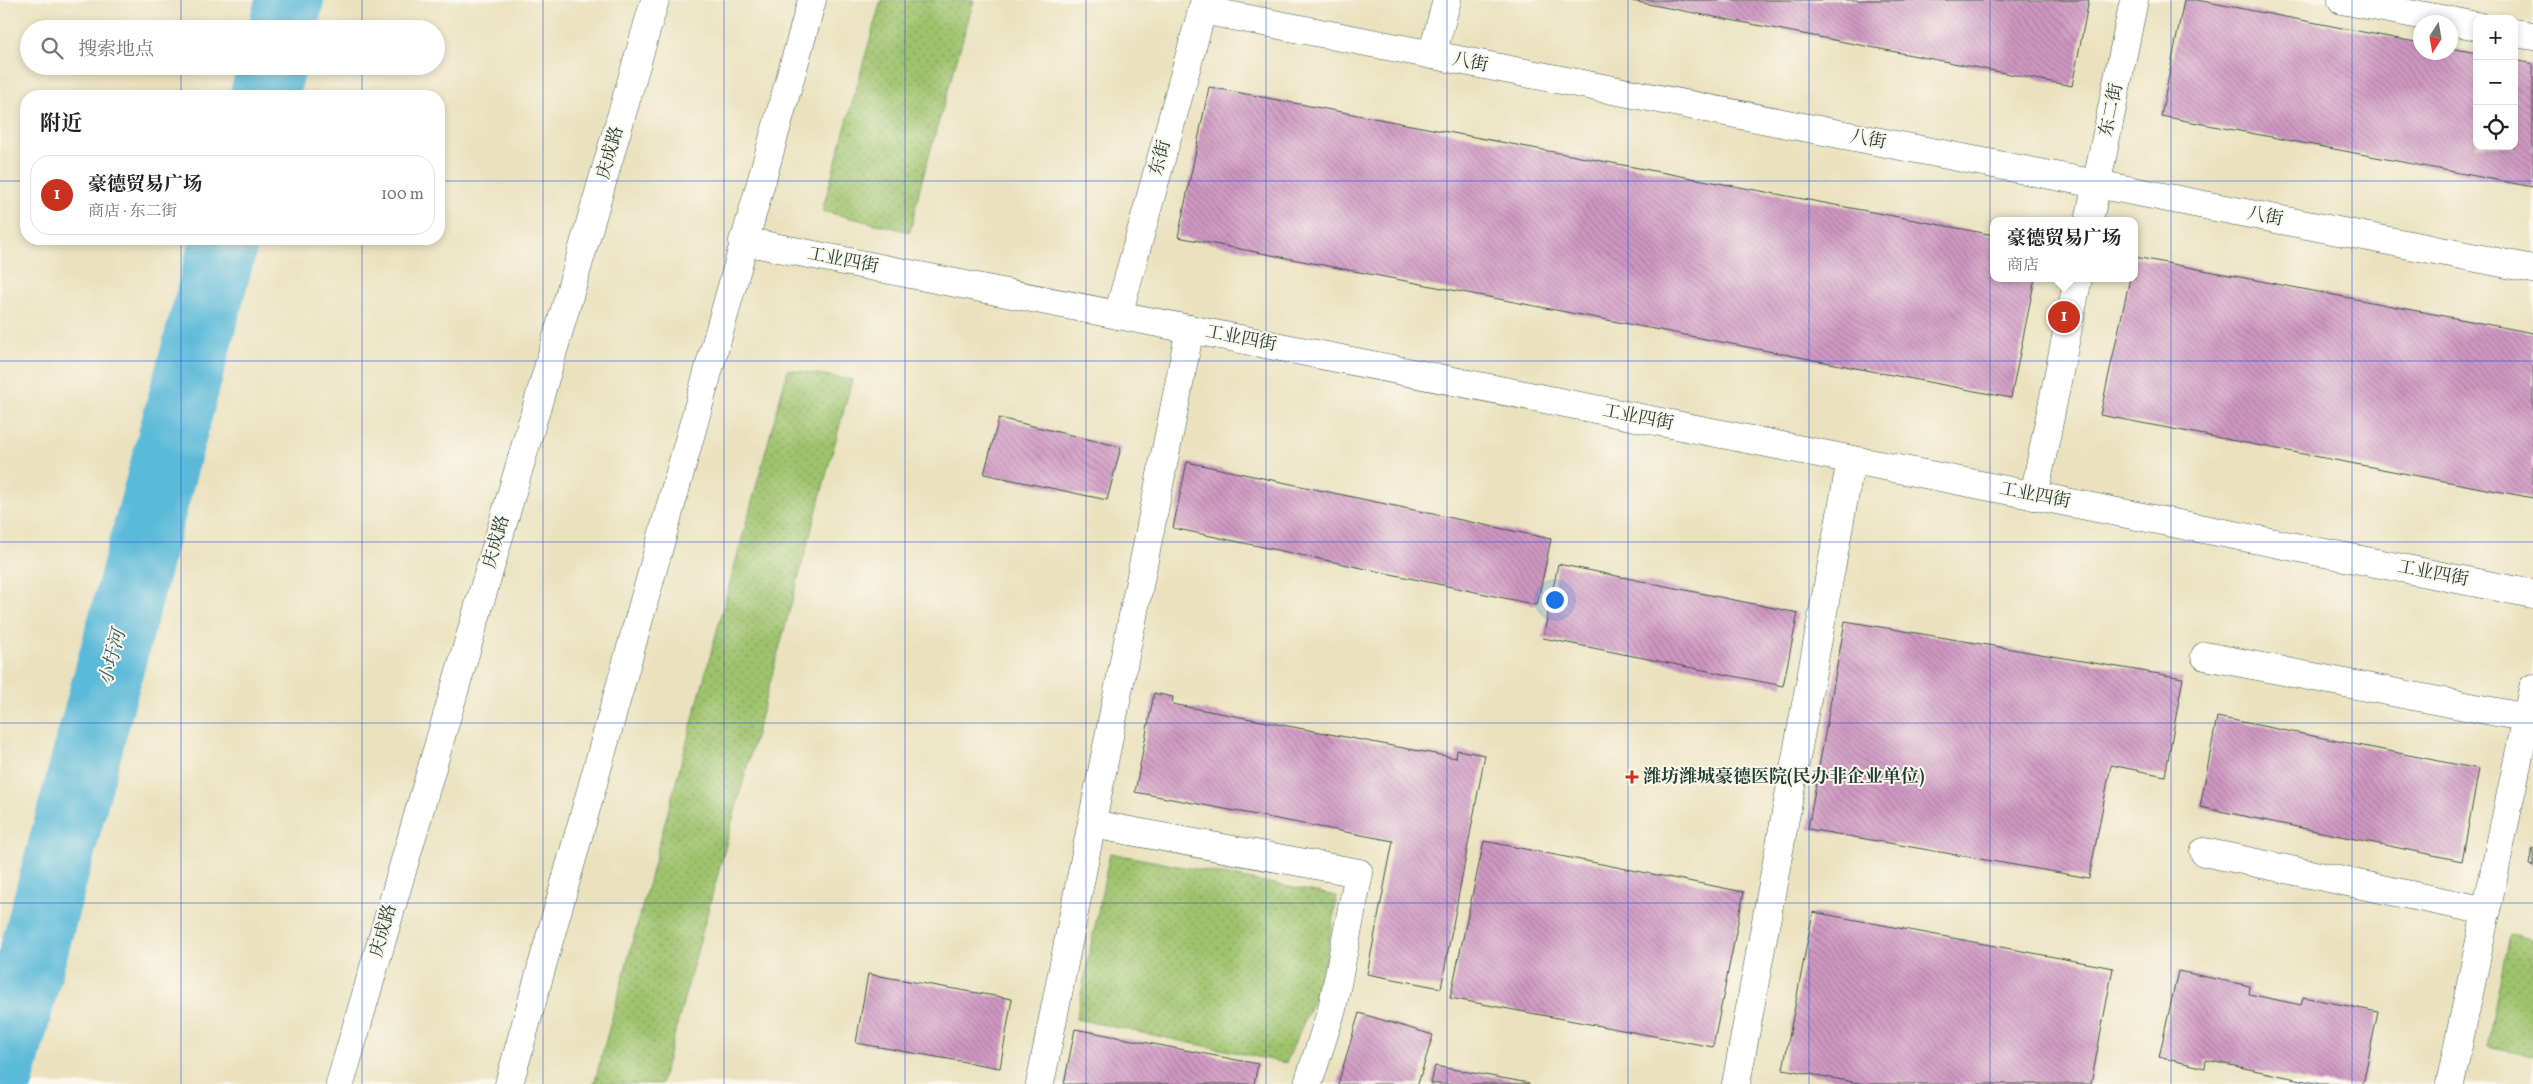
<!DOCTYPE html>
<html lang="zh">
<meta charset="utf-8">
<style>
body{margin:0;font-family:Vollkorn,"Noto Serif SC",serif;background:#f6f6f6;color:#222}
.controls{position:absolute;right:15px;top:15px;display:grid;overflow:hidden;border-radius:10px;box-shadow:0 2px 8px #0003}
.controls button{width:45px;height:45px;display:grid;place-items:center;padding:0;border:0;border-bottom:1px solid #e0e0e0;background:#fff;color:#222;font:25px sans-serif}
.compass{position:absolute;left:2413px;top:15px;width:45px;height:45px;border-radius:50%;background:#fff;box-shadow:0 2px 8px #0003;rotate:191deg}
.you{position:absolute;left:1554px;top:599px;width:18px;height:18px;margin:-12px;border:4px solid #fff;border-radius:50%;background:#1a73e8;box-shadow:0 0 0 8px #1a73e833}
.badge{display:grid;place-items:center;width:32px;height:32px;border-radius:50%;background:#c8321e;color:#fff;font-size:16px;font-weight:700}
.pin{position:absolute;translate:-50% -50%;border:2px solid #fff;box-shadow:0 1px 5px #0006}
.popup{position:absolute;left:1990px;top:217px;width:148px;height:65px;box-sizing:border-box;display:grid;place-content:center;border-radius:10px;background:#fff;filter:drop-shadow(0 1px 4px #0005);font-size:16px;white-space:nowrap;color:#767676}
.popup b{font-size:19px;color:#222}
.popup::after{content:'';position:absolute;left:50%;top:100%;margin-left:-10px;border:10px solid transparent;border-top-color:#fff}
.list{margin:0;padding:0;list-style:none}
h2{display:flex;justify-content:space-between;align-items:center;height:65px;margin:0;padding:0 20px;font-size:21px}
h2 small{font-size:16px;font-weight:400;color:#767676}
.list li{display:grid;grid-template-columns:32px 1fr auto;gap:15px;align-items:center;box-sizing:border-box;height:80px;margin:0 10px 10px;padding:0 10px;border:1px solid #e0e0e0;border-radius:20px}
.list b{display:block;font-size:19px;white-space:nowrap}
.list p{margin:0;font-size:16px;white-space:nowrap;color:#767676}
.list em{font-size:16px;font-style:normal;color:#767676}
.icon{flex:none;width:28px;height:28px;fill:none;stroke:currentColor;stroke-width:2;stroke-linecap:round;stroke-linejoin:round}
.map{position:relative;flex:none;width:2533px;height:1084px;overflow:hidden}
.search{position:absolute;background:#fff;box-shadow:0 2px 8px #0003;left:20px;top:20px;width:425px;height:55px;display:flex;align-items:center;gap:12px;box-sizing:border-box;padding:0 18px;border-radius:28px;color:#767676;font-size:19px}
.panel{position:absolute;background:#fff;box-shadow:0 2px 8px #0003;left:20px;top:90px;width:425px;height:155px;border-radius:20px}
.map>svg:first-child{display:block}
.garden{fill:url(#garden-dots);stroke:#5e8050}
.lines{fill:none;stroke-linecap:round;stroke-linejoin:round}
.river{stroke:#5bbad9;stroke-width:68}
.building{fill:url(#building-back-hatch)}
.minor-casing{stroke:#3d5649;stroke-width:29}
.major-casing{stroke:#3d5649;stroke-width:29}
.minor{stroke:#fff;stroke-width:28}
.major{stroke:#fff;stroke-width:28}
.grid{fill:none;stroke:#1d4ed8;stroke-width:1;stroke-opacity:0.55}
.poi-dot{fill:#c8321e;stroke:#fbf7ec;stroke-width:2}
.labels{text-anchor:middle;dominant-baseline:central;stroke-width:4;stroke-linejoin:round;paint-order:stroke}
.street-label{font-size:18px;fill:#1f3d34;stroke:#fbf7ec}
.poi-label{font-size:18px;font-weight:bold;fill:#1f3d34;stroke:#fbf7ec;text-anchor:start}
.water-label{font-size:19px;font-style:italic;fill:#2e5c5d;stroke:#fbf7ec}
</style>
<div class="map">
<svg width="2533" height="1084" viewBox="0 0 2533 1084">
<defs>
<pattern id="garden-dots" width="8" height="8" patternUnits="userSpaceOnUse" patternTransform="scale(1.25)"><rect width="8" height="8" fill="#9ec36d"/><path d="M2 2h.1M6 6h.1" fill="none" stroke="#80a05a" stroke-width="1.8" stroke-linecap="round"/></pattern>
<pattern id="building-back-hatch" width="6" height="6" patternUnits="userSpaceOnUse" patternTransform="scale(1.25)"><rect width="6" height="6" fill="#cf97c3"/><path d="M-1 5l2 2M0 0l6 6M5-1l2 2" fill="none" stroke="#a77c9f"/></pattern>
</defs>
<rect width="100%" height="100%" fill="#fbf7ec"/>
<filter id="ink" filterUnits="userSpaceOnUse"><feTurbulence type="fractalNoise" baseFrequency=".02" numOctaves="2"/><feDisplacementMap in="SourceGraphic" scale="10" xChannelSelector="R" yChannelSelector="G"/><feConvolveMatrix kernelMatrix="1 2 1 2 8 2 1 2 1" color-interpolation-filters="sRGB"/></filter>
<filter id="wash" filterUnits="userSpaceOnUse"><feTurbulence type="fractalNoise" baseFrequency=".0096" numOctaves="4" result="noise"/><feDisplacementMap in="SourceGraphic" scale="20" xChannelSelector="R" yChannelSelector="G"/><feGaussianBlur stdDeviation="1.12" result="paint"/><feColorMatrix in="noise" values="0 0 0 0 0 0 0 0 0 0 0 0 0 0 0 0 0 1.4 0 .05"/><feComposite in="paint" operator="in"/></filter>
<g filter="url(#wash)">
<rect width="100%" height="100%" fill="#eae2bf"/>
<g class="garden">
<path d="M881,0H974L920,187L910,232L822,211Z"/>
<path d="M788,369L852,380L661,1084H594Z"/>
<path d="M1110,853L1337,896L1322,980L1286,1063L1076,1019Z"/>
<path d="M2509,934L2533,939V1056L2487,1047Z"/>
</g>
<g class="lines">
<g class="river">
<path d="M282,29L290,0"/>
<path d="M264,96L272,66"/>
<path d="M0,1077L225,239"/>
</g>
</g>
<g id="blocks">
<g class="building">
<path d="M1627,0H2089L2072,86Z"/>
<path d="M2184,0H2197L2420,43V52H2450V48L2477,53V146H2514V60L2533,64V187L2161,116Z"/>
<path d="M1209,87L1994,235V278H2035L2011,398L1178,237Z"/>
<path d="M2135,257L2533,333V498L2100,415L2130,278H2134Z"/>
<path d="M999,418L1121,447L1107,500L984,474Z"/>
<path d="M1187,462L1551,539L1537,605L1173,528Z"/>
<path d="M1558,564L1798,613L1783,686L1543,638Z"/>
<path d="M1845,621L2183,678L2165,776L2111,765L2089,878L1808,829Z"/>
<path d="M1154,693L1173,697L1172,704L1456,758L1457,750L1485,755L1441,988L1367,974L1393,841L1135,792Z"/>
<path d="M2217,717L2479,769L2462,861L2200,807Z"/>
<path d="M1484,841L1744,892L1713,1047L1450,998Z"/>
<path d="M2532,848H2533V866L2529,865Z"/>
<path d="M1813,912L2113,968L2091,1084H1864L1783,1069Z"/>
<path d="M2178,971L2250,986L2249,994L2301,1005L2303,997L2378,1012L2363,1084H2320L2206,1060L2205,1068L2159,1057Z"/>
<path d="M868,974L1012,999L1000,1068L856,1043Z"/>
<path d="M1359,1013L1433,1035L1418,1084H1338Z"/>
<path d="M1075,1029L1258,1064L1254,1084H1064Z"/>
<path d="M1435,1066L1529,1083V1084H1431Z"/>
</g>
</g>
</g>
<g filter="url(#ink)">
<use href="#blocks" fill-opacity="0" stroke="#3d5649" stroke-width="1"/>
<g class="lines">
<defs>
<g id="minor">
<path d="M2342,0L2477,26"/>
<path d="M1202,10L2533,269"/>
<path d="M2514,33L2533,36"/>
<path d="M1432,55L1447,0"/>
<path d="M2089,221L2134,0"/>
<path d="M743,241L2533,594"/>
<path d="M1118,315L1205,0"/>
<path d="M2034,496L2078,278"/>
<path d="M2205,656L2533,719"/>
<path d="M1092,824L1359,873L1332,1009L1308,1084"/>
<path d="M2204,852L2487,911"/>
<path d="M1040,1084L1190,329"/>
<path d="M1736,1084L1851,460"/>
<path d="M2450,1084L2533,688"/>
</g>
<g id="major">
<path d="M340,1084L655,0"/>
<path d="M509,1084L812,0"/>
</g>
</defs>
<use href="#minor" class="minor-casing"/>
<use href="#major" class="major-casing"/>
<use href="#minor" class="minor"/>
<use href="#major" class="major"/>
</g>
</g>
<path class="grid" d="M181,0V29M362,0V29M543,0V1084M724,0V1084M905,0V1084M1086,0V1084M1266,0V1084M1447,0V1084M1628,0V1084M1809,0V1084M1990,0V1084M2171,0V1084M2352,0V1084M181,66V96M362,66V96M0,181H26M439,181H2533M181,239V1084M362,239V1084M0,361H2533M0,542H2533M0,723H2533M0,903H2533"/>
<path class="poi-dot" d="M1629.5 769.5h5v5h5v5h-5v5h-5v-5h-5v-5h5z"/>
<g class="labels">
<g class="street-label">
<text transform="translate(1470 63) rotate(11)">八街</text>
<text transform="translate(2112 110) rotate(-78)">东二街</text>
<text transform="translate(1868 140) rotate(11)">八街</text>
<text transform="translate(611 153) rotate(-74)">庆成路</text>
<text transform="translate(1161 158) rotate(-75)">东街</text>
<text transform="translate(2265 217) rotate(11)">八街</text>
<text transform="translate(843 261) rotate(11)">工业四街</text>
<text transform="translate(1241 339) rotate(11)">工业四街</text>
<text transform="translate(1638 418) rotate(11)">工业四街</text>
<text transform="translate(2035 496) rotate(11)">工业四街</text>
<text transform="translate(497 542) rotate(-74)">庆成路</text>
<text transform="translate(2433 574) rotate(11)">工业四街</text>
<text transform="translate(384 931) rotate(-74)">庆成路</text>
</g>
<g class="poi-label">
<text x="1643" y="777">潍坊潍城豪德医院(民办非企业单位)</text>
</g>
<g class="water-label">
<text transform="translate(113 658) rotate(-75)">小圩河</text>
</g>
</g>
</svg>
<div class="controls">
<button>+</button>
<button>−</button>
<button><svg class="icon" aria-label="locate" viewBox="0 0 24 24"><circle cx="12" cy="12" r="6"/><path d="M12 2v4M12 18v4M2 12h4M18 12h4"/></svg></button>
</div>
<svg class="compass" viewBox="-18 -18 36 36"><path d="M0-13l5 13h-10z" fill="#e53935"/><path d="M0 13l5-13h-10z" fill="#767676"/></svg>
<div class="you"></div>
<div class="pin badge" style="left:2064px;top:317px">1</div>
<div class="popup"><b>豪德贸易广场</b>商店</div>
<div class="search"><svg class="icon" aria-label="search" viewBox="0 0 24 24"><circle cx="10" cy="10" r="6"/><path d="M15 15l6 6"/></svg>搜索地点</div>
<section class="panel">
<h2>附近<small></small></h2>
<ul class="list">
<li><span class="badge">1</span><div><b>豪德贸易广场</b><p>商店 · 东二街</p></div><em>100 m</em></li>
</ul>
</section>
</div>
